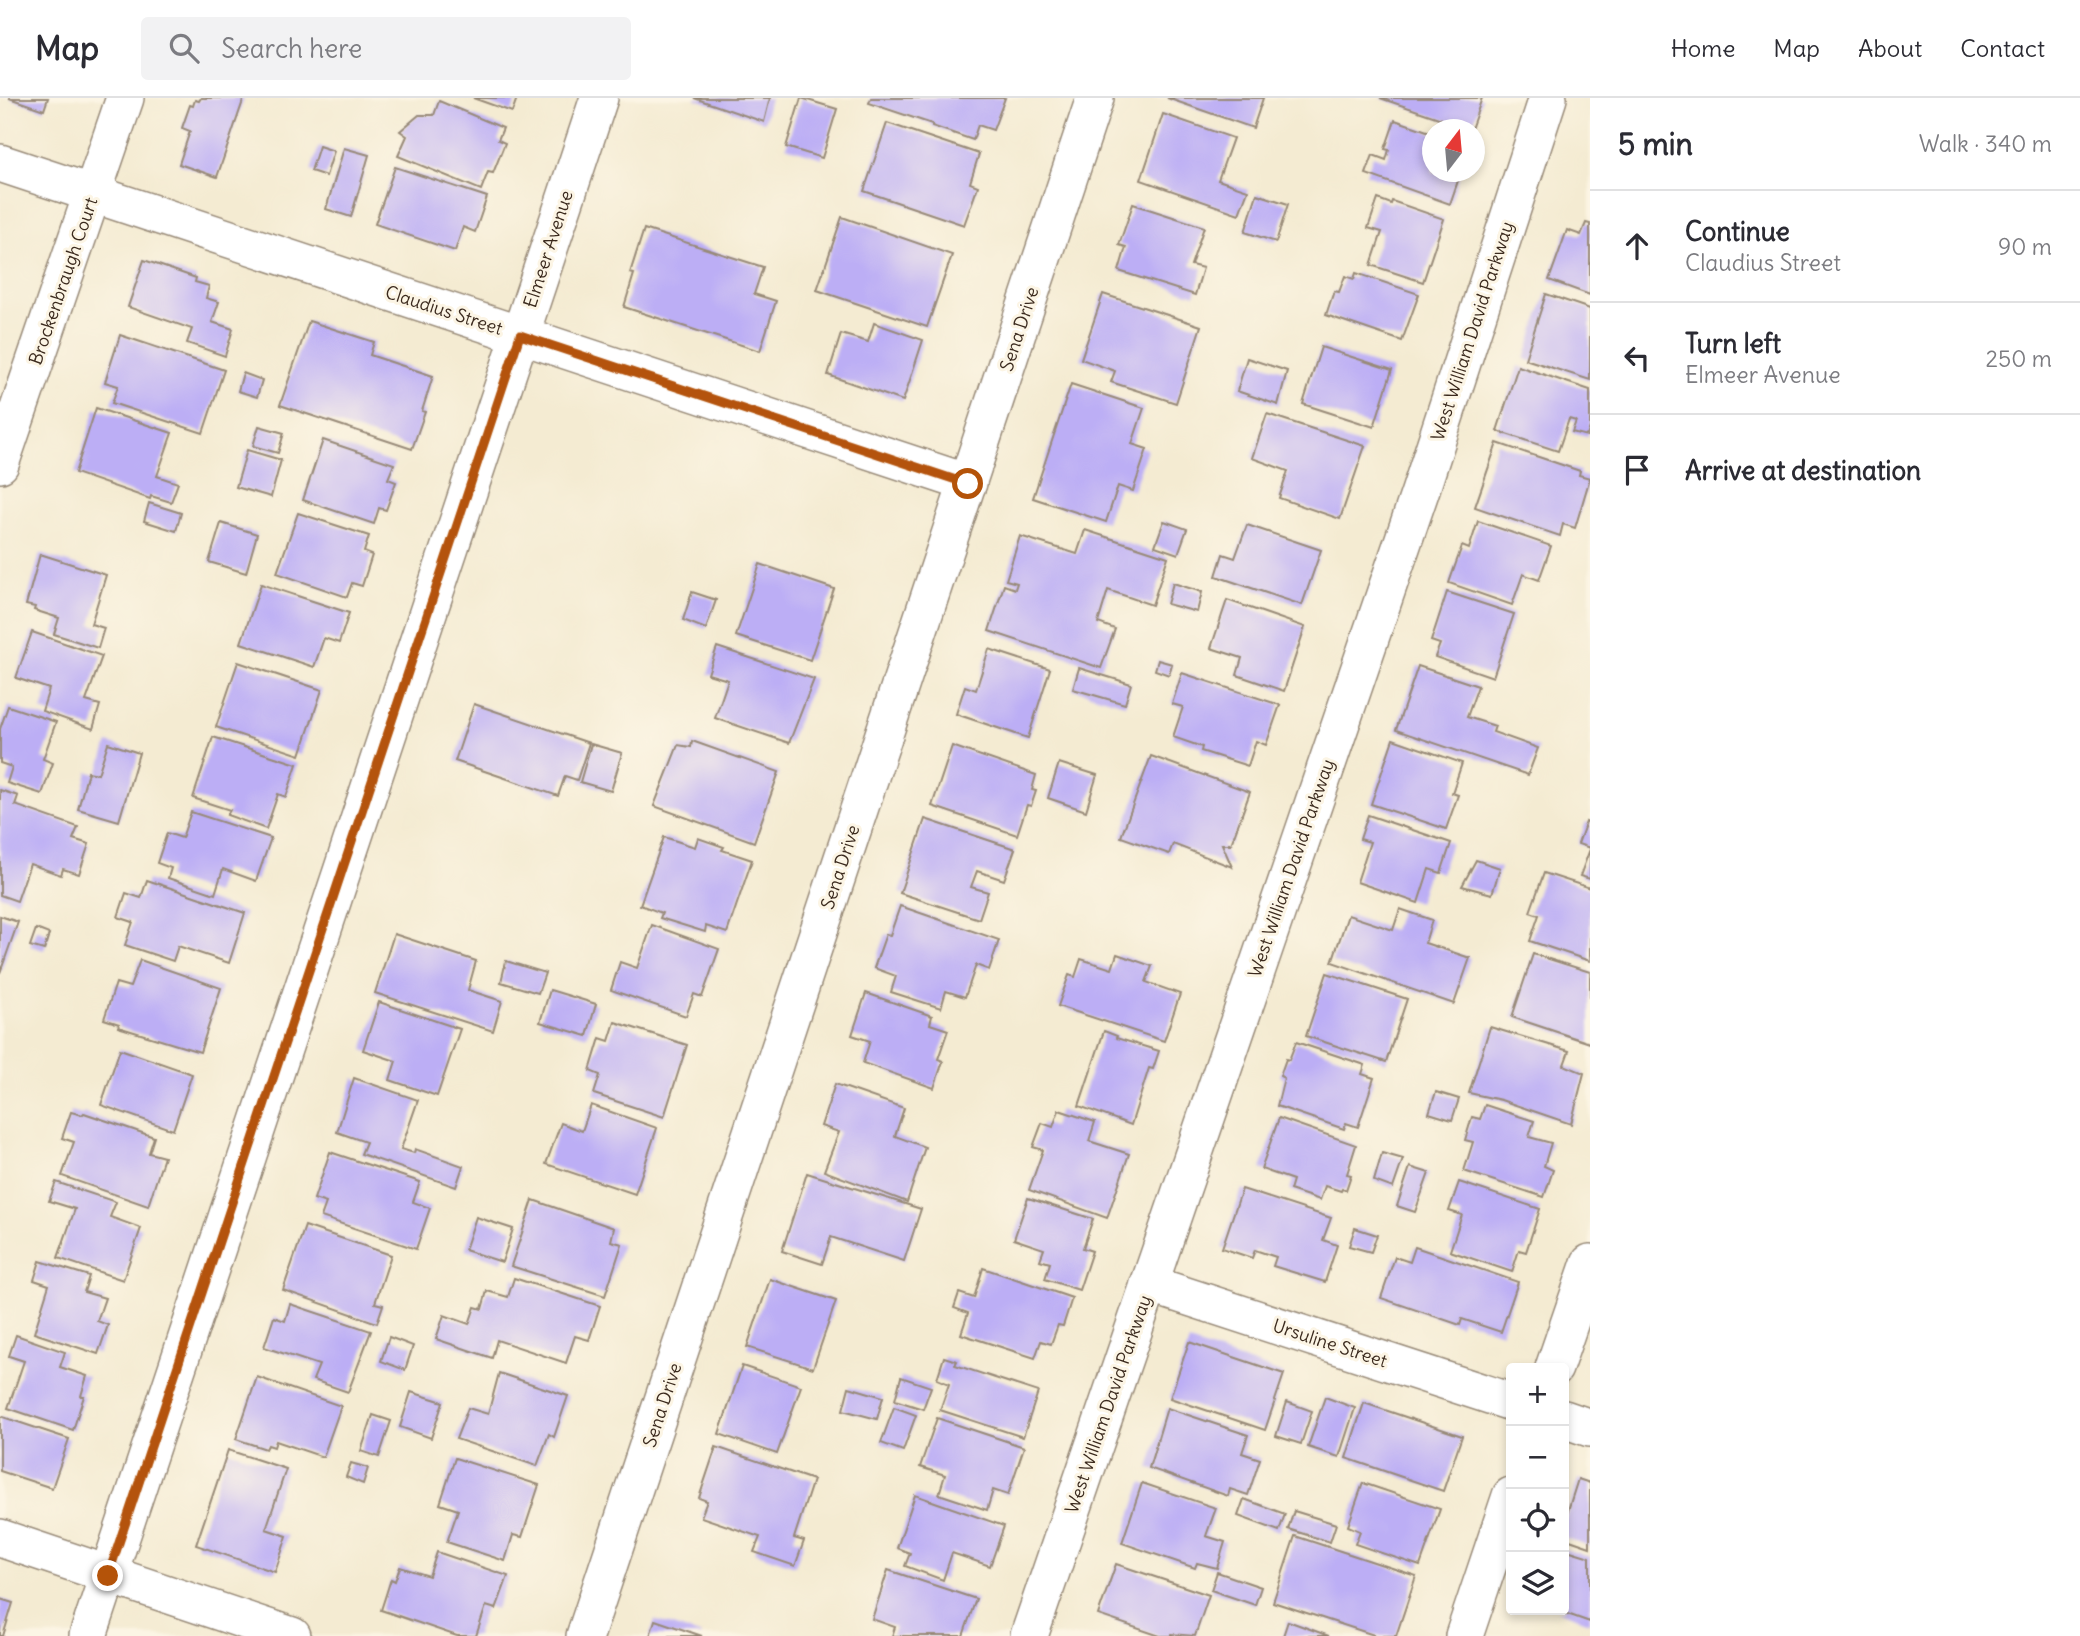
<!DOCTYPE html>
<meta charset="utf-8">
<style>
body{margin:0;font-family:Delius,sans-serif;background:#f2f2f3;color:#2b2b33}
.controls{position:absolute;right:21px;bottom:21px;display:grid;overflow:hidden;border-radius:7px;box-shadow:0 4px 10px #0003}
.controls button{width:63px;height:63px;display:grid;place-items:center;padding:0;border:0;border-bottom:2px solid #e1e1e2;background:#fff;color:#2b2b33;font:35px sans-serif}
.compass{position:absolute;left:1422px;top:21px;width:63px;height:63px;border-radius:50%;background:#fff;box-shadow:0 4px 10px #0003;rotate:16deg}
.stop{position:absolute;width:21px;height:21px;margin:-16px;border:5px solid #b45309;border-radius:50%;background:#fff}
.stop.end{background:#b45309;border-color:#fff;box-shadow:0 2px 7px #0008}
.list{margin:0;padding:0;list-style:none}
h2{display:flex;justify-content:space-between;align-items:center;height:91px;margin:0;padding:0 28px;font-size:30px}
h2 small{font-size:23px;font-weight:400;color:#7c7c81}
.list li{display:grid;grid-template-columns:46px 1fr auto;gap:21px;align-items:center;box-sizing:border-box;height:112px;padding:0 28px;border-top:2px solid #e1e1e2}
.list b{display:block;font-size:26px;white-space:nowrap}
.list p{margin:0;font-size:23px;white-space:nowrap;color:#7c7c81}
.list em{font-size:23px;font-style:normal;color:#7c7c81}
.icon{flex:none;width:38px;height:38px;fill:none;stroke:currentColor;stroke-width:2;stroke-linecap:round;stroke-linejoin:round}
.map{position:relative;flex:none;width:1590px;height:1538px;overflow:hidden}
header{display:flex;align-items:center;gap:42px;box-sizing:border-box;height:98px;padding:0 35px;background:#fff;border-bottom:2px solid #e1e1e2}
header strong{font-size:33px}
nav{display:flex;gap:38px;margin-inline-start:auto;font-size:24px}
.search{width:490px;height:63px;background:#f2f2f3;display:flex;align-items:center;gap:18px;box-sizing:border-box;padding:0 24px;border-radius:7px;color:#7c7c81;font-size:26px}
main{display:flex}
aside{flex:1;background:#fff}
.map>svg:first-child{display:block}
.building{fill:#bcaef5}
.lines{fill:none;stroke-linecap:round;stroke-linejoin:round}
.minor-casing{stroke:#988a78;stroke-width:40}
.minor{stroke:#fff;stroke-width:37}
.route{stroke:#b45309;stroke-width:9}
.labels{text-anchor:middle;dominant-baseline:central;stroke-width:6;stroke-linejoin:round;paint-order:stroke}
.street-label{font-size:18px;fill:#3b2a1e;stroke:#fcf5e5}
</style>
<header>
<strong>Map</strong>
<div class="search"><svg class="icon" aria-label="search" viewBox="0 0 24 24"><circle cx="10" cy="10" r="6"/><path d="M15 15l6 6"/></svg>Search here</div>
<nav><a>Home</a><a>Map</a><a>About</a><a>Contact</a></nav>
</header>
<main>
<div class="map">
<svg width="1590" height="1538" viewBox="0 0 1590 1538">
<rect width="100%" height="100%" fill="#fcf5e5"/>
<filter id="ink" filterUnits="userSpaceOnUse"><feTurbulence type="fractalNoise" baseFrequency=".0143" numOctaves="2"/><feDisplacementMap in="SourceGraphic" scale="14" xChannelSelector="R" yChannelSelector="G"/><feConvolveMatrix kernelMatrix="1 2 1 2 8 2 1 2 1" color-interpolation-filters="sRGB"/></filter>
<filter id="wash" filterUnits="userSpaceOnUse"><feTurbulence type="fractalNoise" baseFrequency=".00686" numOctaves="4" result="noise"/><feDisplacementMap in="SourceGraphic" scale="28" xChannelSelector="R" yChannelSelector="G"/><feGaussianBlur stdDeviation="1.57" result="paint"/><feColorMatrix in="noise" values="0 0 0 0 0 0 0 0 0 0 0 0 0 0 0 0 0 1.4 0 .05"/><feComposite in="paint" operator="in"/></filter>
<g filter="url(#wash)">
<rect width="100%" height="100%" fill="#f4ebd2"/>
<g id="blocks">
<g class="building">
<path d="M9,0H48L44,12Z"/>
<path d="M201,0H244L217,79L179,66L190,33L182,30L190,7L193,8L195,2L199,3Z"/>
<path d="M473,0H517L512,14Z"/>
<path d="M694,0H770L764,24Z"/>
<path d="M801,0L837,11L822,60L786,49Z"/>
<path d="M871,0H1005L993,32L978,27L973,42L932,28V26L869,5Z"/>
<path d="M1167,0H1263L1253,30Z"/>
<path d="M1380,0H1482L1471,31Z"/>
<path d="M439,3L503,30L498,42L505,45L493,75L488,74L481,92L398,58L407,38L400,33L419,17H434Z"/>
<path d="M1163,16L1233,40L1218,82L1248,92L1239,116L1141,82Z"/>
<path d="M1395,22L1433,35V74H1461L1450,106L1366,76L1373,57L1386,62L1389,52L1385,51Z"/>
<path d="M887,25L979,56L970,85L978,88L964,127L864,93Z"/>
<path d="M319,48L334,53L326,78L311,73Z"/>
<path d="M344,50L369,57L351,119L326,111Z"/>
<path d="M395,69L487,99L475,134L463,129L455,153L375,126Z"/>
<path d="M1257,96L1288,106L1276,144L1245,134Z"/>
<path d="M1378,101L1391,106L1392,103L1444,121L1423,184L1371,167L1382,134L1368,130Z"/>
<path d="M1133,106L1204,129L1191,167L1203,170L1195,197L1119,173L1126,149L1119,147Z"/>
<path d="M842,119L952,157L927,229L817,192Z"/>
<path d="M1586,125L1590,126V197L1549,182L1567,132L1581,137Z"/>
<path d="M644,131L763,169L754,196L776,203L760,253L624,209L634,176L630,175Z"/>
<path d="M144,162L196,180L195,184L209,188L206,200L219,204L212,224L233,231L225,258L187,245L192,231L128,209Z"/>
<path d="M1356,175L1419,196L1402,243L1326,217L1334,193L1339,194L1345,178L1354,181Z"/>
<path d="M1103,196L1201,228L1176,305L1111,284L1115,273L1081,261Z"/>
<path d="M1546,196L1590,211V282L1525,261Z"/>
<path d="M309,223L374,244L370,257L433,278L422,313L425,314L412,351L280,307Z"/>
<path d="M874,225L923,242L903,303L828,277L841,236L868,244Z"/>
<path d="M120,237L224,272L203,335L112,305L118,288L105,284Z"/>
<path d="M1321,249L1392,272L1374,329L1303,306Z"/>
<path d="M1247,260L1287,273L1278,307L1237,293Z"/>
<path d="M1518,268L1590,292V329L1587,338L1572,334L1576,323L1569,321L1558,353L1497,333Z"/>
<path d="M243,275L262,282L257,299L238,293Z"/>
<path d="M1071,286L1144,310L1132,346L1147,351L1133,393L1118,388L1106,424L1033,400Z"/>
<path d="M96,310L172,335L157,378L178,385L171,404L151,398L150,401L75,375Z"/>
<path d="M1267,316L1365,348L1340,421L1279,400L1288,373L1252,360Z"/>
<path d="M259,328L284,335L278,355L253,348Z"/>
<path d="M323,342L394,366L388,381L396,384L386,412L379,410L374,426L303,402Z"/>
<path d="M1497,345L1580,373L1579,377L1590,380L1575,430L1563,426L1560,438L1475,409Z"/>
<path d="M247,352L281,362L271,399L236,389Z"/>
<path d="M149,405L181,415L176,433L144,423Z"/>
<path d="M298,415L369,438L364,454L372,457L362,488L352,485L347,499L277,475Z"/>
<path d="M1164,423L1187,431L1178,456L1155,448Z"/>
<path d="M1478,423L1551,448L1539,482L1523,476L1512,507L1449,485L1462,448L1469,451Z"/>
<path d="M221,425L257,436L246,475L209,464Z"/>
<path d="M1247,427L1321,452L1302,507L1216,478L1223,456L1235,460Z"/>
<path d="M1085,432L1168,459L1152,507L1108,492L1098,525L1115,531L1101,570L989,533L1004,487L1015,491L1017,485L1006,482L1020,438L1077,456Z"/>
<path d="M40,456L106,477L91,526L104,530L98,550L54,536L59,520L34,512L35,509L26,507Z"/>
<path d="M760,466L834,491L810,562L736,538Z"/>
<path d="M1173,485L1202,494L1197,514L1167,506Z"/>
<path d="M261,486L349,515L339,545L324,540L314,569L241,545Z"/>
<path d="M692,494L716,502L706,531L683,522Z"/>
<path d="M1447,494L1514,516L1493,579L1435,559L1440,546L1431,543Z"/>
<path d="M1227,502L1305,529L1284,593L1237,577L1242,560L1211,550Z"/>
<path d="M32,534L102,558L86,603L100,607L93,631L42,613L49,591L16,580Z"/>
<path d="M717,549L814,581L789,645L715,620L728,582L708,576Z"/>
<path d="M989,551L1050,571L1028,640L956,616L965,588L976,592Z"/>
<path d="M1158,562L1172,566L1169,577L1155,572Z"/>
<path d="M238,564L322,592L300,657L216,629Z"/>
<path d="M1418,568L1478,588L1467,619L1495,628L1493,634L1538,650L1528,677L1396,632Z"/>
<path d="M1079,570L1131,586L1125,606L1073,591Z"/>
<path d="M1182,575L1280,607L1266,647L1256,643L1248,668L1201,653L1202,649L1173,639L1183,609L1172,606Z"/>
<path d="M474,606L589,645L577,682L565,678L558,698L455,663Z"/>
<path d="M8,608L56,624L43,661L53,665L42,696L7,685L12,669L0,665V631Z"/>
<path d="M213,639L297,666L286,699L278,696L266,731L227,717L230,712L193,700Z"/>
<path d="M1393,641L1462,665L1452,695L1458,697L1446,731L1371,706Z"/>
<path d="M692,643L779,674L754,744L654,708L678,647L691,649Z"/>
<path d="M108,645L139,655L119,723L78,711L88,674L98,676Z"/>
<path d="M591,646L622,655L611,693L580,684Z"/>
<path d="M952,648L1036,677L1032,692L1036,693L1031,708L1027,707L1017,737L932,708Z"/>
<path d="M1151,658L1250,694L1231,746H1222L1232,769L1173,746L1169,756L1121,739Z"/>
<path d="M1059,665L1097,677L1086,713L1048,700Z"/>
<path d="M0,692L18,698L15,707L78,729L73,741L89,746L79,776L63,771L61,777L30,766L17,803L0,797Z"/>
<path d="M191,714L271,740L256,783L223,771L215,796L168,780L171,770L157,765L167,735L182,740Z"/>
<path d="M1368,717L1451,745L1441,775L1429,771L1418,805L1357,784L1370,744L1360,741Z"/>
<path d="M925,721L1015,751L1004,782L977,773L971,789L988,794L979,821L900,795Z"/>
<path d="M1586,724L1590,726V750L1578,746Z"/>
<path d="M664,739L695,749L698,740L724,749L722,752L752,762L727,835L706,828L705,834L660,820L662,815L640,807Z"/>
<path d="M1590,751V781L1580,778Z"/>
<path d="M1476,762L1500,770L1492,796L1462,788Z"/>
<path d="M1544,775L1590,790V863L1530,843L1539,817L1530,814Z"/>
<path d="M147,782L245,815L229,865L178,848L173,863L125,847L133,824L118,819L126,795L141,800Z"/>
<path d="M900,808L999,842L989,872L976,867L965,899L946,893L941,910L891,894L896,878L874,870L886,836L890,837Z"/>
<path d="M1400,811L1432,822L1425,845L1470,860L1454,906L1332,864L1348,817L1393,832Z"/>
<path d="M0,818L18,824L0,875Z"/>
<path d="M652,827L719,851L702,899L694,896L686,918L611,892L620,864L637,870Z"/>
<path d="M36,831L49,836L44,852L30,848Z"/>
<path d="M394,836L476,863L468,892L502,903L493,933L375,895Z"/>
<path d="M1117,856L1152,868L1146,884L1180,896L1164,943L1058,908L1069,877L1075,879L1081,861L1112,871Z"/>
<path d="M1533,856L1590,874V945L1512,919Z"/>
<path d="M140,862L221,890L200,954L118,929L119,926L104,921L116,885L130,889Z"/>
<path d="M506,863L545,875L538,895L501,884Z"/>
<path d="M1327,875L1407,901L1386,964L1306,938Z"/>
<path d="M550,892L596,906L587,938L540,924Z"/>
<path d="M866,895L932,918L930,926L948,932L938,961L943,963L934,990L863,965L870,943L852,937Z"/>
<path d="M379,904L460,931L437,998L390,982L396,963L363,952Z"/>
<path d="M615,924L687,947L664,1019L594,996L600,977L590,973L600,940L609,943Z"/>
<path d="M1490,929L1569,953L1564,967L1584,975L1571,1026L1501,1002L1469,995Z"/>
<path d="M1104,933L1117,938L1116,940L1159,953L1153,971L1149,970L1131,1027L1079,1008Z"/>
<path d="M1296,944L1365,967L1362,976L1374,980L1358,1029L1346,1025L1344,1031L1277,1008L1284,980L1280,978L1286,961L1289,962Z"/>
<path d="M120,951L192,976L173,1032L101,1007Z"/>
<path d="M354,980L418,1002L401,1051L414,1055L415,1051L463,1068L456,1089L361,1056L366,1044L337,1034Z"/>
<path d="M835,986L904,1010L895,1038L925,1049L907,1104L824,1073L839,1034L821,1028Z"/>
<path d="M1436,994L1459,1001L1452,1022L1429,1015Z"/>
<path d="M591,1007L657,1030L635,1096L546,1066L561,1025L582,1033Z"/>
<path d="M1485,1007L1534,1023L1529,1039L1551,1045L1544,1068L1553,1072L1544,1099L1464,1073L1473,1044L1465,1042L1472,1019L1480,1021Z"/>
<path d="M1059,1012L1095,1024L1089,1043L1129,1056L1107,1120L1029,1092L1043,1052L1033,1049L1042,1025L1053,1029Z"/>
<path d="M71,1014L82,1017L84,1015L154,1039L149,1055L164,1059L148,1108L62,1078L74,1044L62,1040Z"/>
<path d="M1279,1020L1356,1047L1347,1076L1351,1077L1346,1092L1342,1091L1341,1093L1325,1088L1320,1102L1290,1092L1293,1082L1261,1071Z"/>
<path d="M330,1054L420,1084L413,1104L430,1110L416,1151L321,1119L326,1105L314,1101Z"/>
<path d="M1382,1055L1403,1061L1393,1090L1374,1083Z"/>
<path d="M1410,1069L1429,1075L1415,1114L1397,1108Z"/>
<path d="M807,1075L921,1111L904,1163L831,1139L822,1166L782,1153Z"/>
<path d="M56,1084L116,1104L110,1119L141,1130L123,1182L58,1160L75,1111L49,1103Z"/>
<path d="M1459,1084L1540,1111L1526,1154L1519,1152L1512,1174L1450,1153L1462,1117L1449,1113Z"/>
<path d="M1242,1091L1331,1120L1323,1142L1337,1147L1325,1184L1273,1168L1276,1159L1255,1152L1252,1160L1222,1150Z"/>
<path d="M1028,1100L1093,1121L1083,1150L1092,1153L1079,1192L1045,1181L1050,1165L1040,1162L1044,1151L1014,1141Z"/>
<path d="M533,1102L614,1130L611,1143L622,1146L605,1198L511,1168Z"/>
<path d="M476,1119L513,1131L502,1164L465,1152Z"/>
<path d="M305,1128L391,1157L375,1205L383,1207L377,1225L283,1192Z"/>
<path d="M1355,1130L1377,1137L1371,1154L1349,1148Z"/>
<path d="M1415,1149L1518,1184L1501,1234L1462,1221L1460,1227L1381,1200L1395,1159L1410,1164Z"/>
<path d="M40,1163L89,1178L84,1194L105,1200L97,1223L108,1227L98,1256L34,1235L49,1187L34,1182Z"/>
<path d="M983,1170L1072,1200L1063,1228L1058,1227L1051,1246L1041,1243L1035,1260L961,1236L968,1215L954,1210L959,1195L974,1200Z"/>
<path d="M514,1180L600,1208L589,1242L575,1238L566,1265L497,1242L492,1260L436,1241L444,1217L469,1226L475,1209L482,1211L487,1193L508,1199Z"/>
<path d="M770,1181L836,1203L813,1270L747,1249Z"/>
<path d="M290,1206L371,1233L348,1294L313,1282L319,1267L264,1249L274,1219L285,1223Z"/>
<path d="M16,1237L65,1254L60,1269L87,1278L81,1298H84L73,1332L8,1310L24,1263L9,1258Z"/>
<path d="M389,1239L413,1248L405,1272L381,1263Z"/>
<path d="M1189,1244L1284,1276L1265,1332L1170,1300Z"/>
<path d="M944,1259L957,1263L955,1267L1038,1294L1023,1339L940,1312L949,1286L937,1281Z"/>
<path d="M742,1268L801,1288L777,1356L719,1336Z"/>
<path d="M499,1275L568,1298L554,1339L549,1336L537,1368L456,1341L468,1310L488,1316Z"/>
<path d="M257,1279L341,1308L323,1359L276,1343L274,1349L268,1347L266,1351L236,1341Z"/>
<path d="M901,1279L931,1289L923,1311L895,1302Z"/>
<path d="M849,1289L883,1299L877,1321L843,1312Z"/>
<path d="M411,1294L443,1304L431,1340L400,1329Z"/>
<path d="M1325,1299L1355,1310L1339,1359L1308,1349Z"/>
<path d="M1287,1304L1312,1313L1301,1346L1276,1338Z"/>
<path d="M1364,1305L1462,1338L1443,1393L1346,1360Z"/>
<path d="M894,1309L916,1317L903,1353L881,1345Z"/>
<path d="M1167,1310L1248,1337L1242,1355L1260,1361L1248,1397L1230,1391L1228,1398L1149,1370Z"/>
<path d="M373,1317L391,1323L379,1359L361,1353Z"/>
<path d="M0,1318L69,1341L52,1390L0,1373Z"/>
<path d="M937,1320L1024,1349L1008,1397L993,1392L987,1412L939,1396L945,1377L920,1369Z"/>
<path d="M716,1349L813,1382L794,1440L804,1443L795,1468L754,1454L760,1439L701,1419L707,1403L699,1400Z"/>
<path d="M228,1352L286,1371L266,1431L287,1438L275,1474L196,1447Z"/>
<path d="M455,1360L539,1387L522,1439L513,1437L505,1463L447,1444L458,1412L440,1406Z"/>
<path d="M351,1365L368,1370L363,1386L346,1379Z"/>
<path d="M1578,1381L1590,1385V1449L1564,1440V1425Z"/>
<path d="M1142,1385L1216,1410L1206,1438L1225,1444L1217,1470L1197,1465L1195,1470L1122,1445Z"/>
<path d="M1363,1385L1440,1411L1420,1468L1355,1446L1360,1433L1348,1428Z"/>
<path d="M915,1397L1004,1428L990,1468L952,1455L943,1482L905,1468L910,1455L897,1450Z"/>
<path d="M1244,1401L1285,1416L1279,1433L1238,1418Z"/>
<path d="M1294,1413L1336,1426L1330,1444L1288,1431Z"/>
<path d="M1295,1438L1416,1478L1396,1538H1377L1273,1504Z"/>
<path d="M1564,1451L1590,1459V1524L1556,1512H1564Z"/>
<path d="M437,1454L508,1478L496,1511L486,1508L476,1538H457L381,1512L391,1481L395,1483L400,1469L429,1478Z"/>
<path d="M1116,1466L1209,1497L1195,1538L1172,1536V1538H1160L1098,1517Z"/>
<path d="M888,1472L976,1501L963,1538H892L895,1529L872,1521Z"/>
<path d="M1217,1474L1261,1489L1255,1507L1211,1492Z"/>
<path d="M0,1501L13,1505L3,1538H0Z"/>
<path d="M655,1522L702,1538H650Z"/>
<path d="M1288,1523L1329,1538H1283Z"/>
</g>
</g>
</g>
<g filter="url(#ink)">
<use href="#blocks" fill-opacity="0" stroke="#988a78" stroke-width="2"/>
<g class="lines">
<defs>
<g id="minor">
<path d="M0,65L968,385"/>
<path d="M0,366L125,0"/>
<path d="M1149,1186L1511,1304"/>
<path d="M1554,1270L1590,1165"/>
<path d="M1564,1321L1590,1330"/>
<path d="M0,1440L292,1538"/>
<path d="M88,1538L599,0"/>
<path d="M585,1538L1095,0"/>
<path d="M1029,1538L1420,394L1548,0"/>
<path d="M1464,1538L1511,1398"/>
</g>
</defs>
<use href="#minor" class="minor-casing"/>
<use href="#minor" class="minor"/>
</g>
</g>
<g class="lines" filter="url(#ink)">
<path class="route" d="M108,1478L520,237L968,386"/>
</g>
<g class="labels">
<g class="street-label">
<text transform="translate(548 151) rotate(-72)">Elmeer Avenue</text>
<text transform="translate(63 183) rotate(-71)">Brockenbraugh Court</text>
<text transform="translate(444 212) rotate(18)">Claudius Street</text>
<text transform="translate(1019 231) rotate(-72)">Sena Drive</text>
<text transform="translate(1472 233) rotate(-72)">West William David Parkway</text>
<text transform="translate(840 769) rotate(-72)">Sena Drive</text>
<text transform="translate(1291 770) rotate(-71)">West William David Parkway</text>
<text transform="translate(1330 1245) rotate(18)">Ursuline Street</text>
<text transform="translate(1108 1306) rotate(-71)">West William David Parkway</text>
<text transform="translate(662 1307) rotate(-72)">Sena Drive</text>
</g>
</g>
</svg>
<div class="controls">
<button>+</button>
<button>−</button>
<button><svg class="icon" aria-label="locate" viewBox="0 0 24 24"><circle cx="12" cy="12" r="6"/><path d="M12 2v4M12 18v4M2 12h4M18 12h4"/></svg></button>
<button><svg class="icon" aria-label="layers" viewBox="0 0 24 24"><path d="M12 4l9 5-9 5-9-5zM3 14l9 5 9-5"/></svg></button>
</div>
<svg class="compass" viewBox="-18 -18 36 36"><path d="M0-13l5 13h-10z" fill="#e53935"/><path d="M0 13l5-13h-10z" fill="#7c7c81"/></svg>
<div class="stop" style="left:968px;top:386px"></div>
<div class="stop end" style="left:108px;top:1478px"></div>
</div>
<aside>
<h2>5 min<small>Walk · 340 m</small></h2>
<ul class="list">
<li><svg class="icon" aria-label="ahead" viewBox="0 0 24 24"><path d="M12 20V5M6 11l6-6 6 6"/></svg><div><b>Continue</b><p>Claudius Street</p></div><em>90 m</em></li>
<li><svg class="icon" aria-label="left" viewBox="0 0 24 24"><path d="M17 20v-9H6M10 6l-5 5 5 5"/></svg><div><b>Turn left</b><p>Elmeer Avenue</p></div><em>250 m</em></li>
<li><svg class="icon" aria-label="arrive" viewBox="0 0 24 24"><path d="M6 21V4h12l-3 4 3 4H6"/></svg><div><b>Arrive at destination</b></div></li>
</ul>
</aside>
</main>
